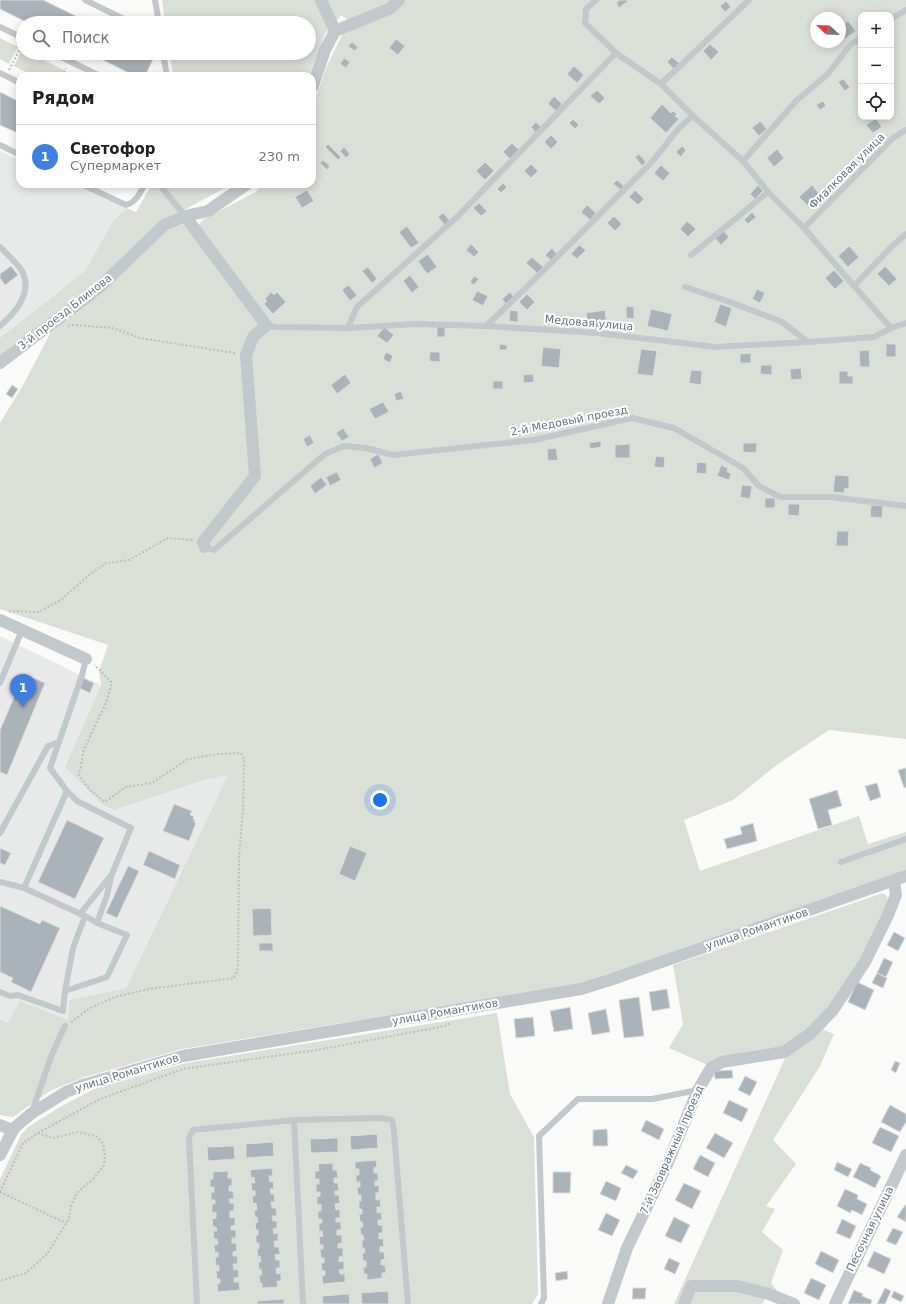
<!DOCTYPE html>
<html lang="ru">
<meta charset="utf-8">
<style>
body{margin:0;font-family:"DejaVu Sans",sans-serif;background:#f6f6f6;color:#202124}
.controls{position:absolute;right:12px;top:12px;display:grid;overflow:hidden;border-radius:8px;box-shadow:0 2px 10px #0003}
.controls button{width:36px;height:36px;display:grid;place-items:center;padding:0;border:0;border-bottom:1px solid #e0e0e0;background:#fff;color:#202124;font:20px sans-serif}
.compass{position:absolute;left:810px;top:12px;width:36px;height:36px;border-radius:50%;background:#fff;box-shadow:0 2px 10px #0003;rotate:293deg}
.you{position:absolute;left:380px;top:800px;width:14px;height:14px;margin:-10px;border:3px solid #fff;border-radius:50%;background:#1a73e8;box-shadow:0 0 0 6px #1a73e833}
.badge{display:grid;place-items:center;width:26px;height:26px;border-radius:50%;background:#e4572e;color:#fff;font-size:13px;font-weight:700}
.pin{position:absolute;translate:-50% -33px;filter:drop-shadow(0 1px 2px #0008)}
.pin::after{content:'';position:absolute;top:21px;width:14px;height:12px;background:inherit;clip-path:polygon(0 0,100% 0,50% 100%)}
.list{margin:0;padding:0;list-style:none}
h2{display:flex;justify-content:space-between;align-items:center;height:52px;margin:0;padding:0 16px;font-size:17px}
h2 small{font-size:13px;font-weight:400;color:#757577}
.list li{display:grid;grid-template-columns:26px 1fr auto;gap:12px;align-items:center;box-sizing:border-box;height:64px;padding:0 16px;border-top:1px solid #e0e0e0}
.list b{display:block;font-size:15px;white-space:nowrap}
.list p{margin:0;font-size:13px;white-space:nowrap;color:#757577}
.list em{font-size:13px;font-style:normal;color:#757577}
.icon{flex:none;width:22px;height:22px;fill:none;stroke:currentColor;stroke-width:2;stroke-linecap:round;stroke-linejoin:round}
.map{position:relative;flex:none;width:906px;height:1304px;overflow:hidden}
.search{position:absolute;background:#fff;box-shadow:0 2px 10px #0003;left:16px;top:16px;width:300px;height:44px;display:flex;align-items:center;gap:10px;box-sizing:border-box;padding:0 14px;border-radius:22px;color:#757577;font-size:15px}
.panel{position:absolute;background:#fff;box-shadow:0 2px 10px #0003;left:16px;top:72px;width:300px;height:116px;border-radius:12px}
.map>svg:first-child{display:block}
.built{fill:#e8e9e9}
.green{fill:#dadfd7;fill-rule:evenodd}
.building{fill:#aab3b9;stroke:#dcdcda}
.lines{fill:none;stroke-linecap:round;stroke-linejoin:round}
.path{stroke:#bbbfc2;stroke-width:2;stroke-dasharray:2 2;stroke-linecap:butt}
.lane{stroke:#c3c8cc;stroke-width:6}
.street{stroke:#c3c8cc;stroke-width:12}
.labels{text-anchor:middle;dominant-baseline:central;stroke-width:4;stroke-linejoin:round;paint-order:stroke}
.street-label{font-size:11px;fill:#657683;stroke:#fff}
</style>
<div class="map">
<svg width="906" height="1304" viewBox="0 0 906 1304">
<rect width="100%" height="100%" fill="#fafaf8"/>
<g class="built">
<path d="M0,151L20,160V184H72L126,208L113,221L85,271L0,338Z"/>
<path d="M0,636L101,685L65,767L201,781L228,775L126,988L69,1000L68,1020L8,1023L0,1019Z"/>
</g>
<g class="green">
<path d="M162,0H906V739L829,730L778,764L733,800L684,820L700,871L859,816L868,844L906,832V873L690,945L611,975L581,984L182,1049L85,1077L64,1085L50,1091L13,1117L0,1115V1019L8,1023L20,1001L68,1020L69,1000L126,988L228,775L200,781L114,810L103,805L65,767L101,685L99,671L108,645L0,609V423L22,387L51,332L167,229L181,224L197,226L204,219L256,192L262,184H312V109L326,68L349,21L341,15L325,34L309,76H173L170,53H309V23H165ZM861,15H891V117H861ZM816,18H840V42H816Z"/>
<path d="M0,38L18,47L9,64L0,59Z"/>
<path d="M22,49L23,53H30L64,70L60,76H34L14,66Z"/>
<path d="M152,184H232L158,224L99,285L0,357V338L85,271L113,221L126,208L136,212Z"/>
<path d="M883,893L887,896L888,901L862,962L815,1024L824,1030L834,1034L820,1066L773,1140L796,1164L766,1206L775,1209L762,1232L783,1250L771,1283L778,1292L776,1298L765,1299L762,1304H674L786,1056L710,1066L669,1048L683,1024L673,965Z"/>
<path d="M497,1013L510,1094L534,1137L538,1294L532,1304H0V1179L21,1135L28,1127L60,1107L94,1089L186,1063Z"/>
</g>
<g class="building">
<path d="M0,0H43L90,23H28L0,9Z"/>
<path d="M620,0H627L628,1L619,8L616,3Z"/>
<path d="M726,1L731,7L725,12L720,6Z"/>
<path d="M848,21L856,31L845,39L840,31V27Z"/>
<path d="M396,39L405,46L398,55L389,48Z"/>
<path d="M352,42L358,47L355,51L348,46Z"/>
<path d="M710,44L719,52L711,60L703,51Z"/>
<path d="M89,53H150L155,55L145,76H135Z"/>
<path d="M672,57L679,63L674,69L667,62Z"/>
<path d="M344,58L350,62L346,68L340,64Z"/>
<path d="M574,66L584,75L577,83L567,74Z"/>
<path d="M843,79L850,87L845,91L838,82Z"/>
<path d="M597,90L605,98L599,104L590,96Z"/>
<path d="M0,92L20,102V134L0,125Z"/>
<path d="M554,96L562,104L556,111L548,104Z"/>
<path d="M823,101L826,106L820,110L816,105Z"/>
<path d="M662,104L671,113L673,111L677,114L675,116L679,119L666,133L650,118Z"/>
<path d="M876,118L882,127L873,133L866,125Z"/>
<path d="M573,119L579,125L575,129L569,123Z"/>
<path d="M760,121L767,129L759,136L752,128Z"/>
<path d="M536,122L541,127L536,133L531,127Z"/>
<path d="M551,135L558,142L551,149L544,142Z"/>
<path d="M512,143L519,150L510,159L503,152Z"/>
<path d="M328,144L341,157L338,160L325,147Z"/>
<path d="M682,146L686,150L681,157L676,152Z"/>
<path d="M344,147L350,154L346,158L340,151Z"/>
<path d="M777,149L784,158L774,167L767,158Z"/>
<path d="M639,154L646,162L642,166L635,157Z"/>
<path d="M323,160L330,166L327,170L320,163Z"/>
<path d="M485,162L494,171L485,180L476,171Z"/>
<path d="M531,164L538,171L531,178L524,171Z"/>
<path d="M661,165L670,173L663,181L654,173Z"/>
<path d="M617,180L624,186L621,190L613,184Z"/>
<path d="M503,183L507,187L501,193L497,189Z"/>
<path d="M758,185L763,191L755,199L750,194Z"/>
<path d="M812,185L821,196L809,207L799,197Z"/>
<path d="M307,190L314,201L302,208L295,197Z"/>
<path d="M635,190L644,199L638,205L629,197Z"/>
<path d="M479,203L487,211L481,216L473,208Z"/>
<path d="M587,205L596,213L590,220L581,212Z"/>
<path d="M752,212L756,217L748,224L744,220Z"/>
<path d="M443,213L450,221L445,225L438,217Z"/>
<path d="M614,216L622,224L615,231L607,223Z"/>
<path d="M687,221L696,229L688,237L680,229Z"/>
<path d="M407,226L419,243L411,248L399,232Z"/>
<path d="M723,230L729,237L721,245L715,238Z"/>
<path d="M471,244L479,252L474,257L466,250Z"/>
<path d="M579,245L586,250L577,259L571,254Z"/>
<path d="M849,246L859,257L848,267L838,256Z"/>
<path d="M552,248L557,254L551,260L545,255Z"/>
<path d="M428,254L437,267L427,274L418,261Z"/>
<path d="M532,257L543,267L537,273L526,263Z"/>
<path d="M11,266L18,275L5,285L0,278V274Z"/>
<path d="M885,266L897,279L889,286L877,274Z"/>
<path d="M368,267L377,279L372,283L362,271Z"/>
<path d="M834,270L844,281L835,289L825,278Z"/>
<path d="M410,275L419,287L412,293L403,281Z"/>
<path d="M474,276L479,279L474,285L470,282Z"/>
<path d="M348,285L357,295L350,301L342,290Z"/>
<path d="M757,289L765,293L760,303L752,299Z"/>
<path d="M477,291L488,296L483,306L472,300Z"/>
<path d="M271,292L274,295L277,292L286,302L273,314L264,304L267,301L265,299Z"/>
<path d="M510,292L514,297L506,304L502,299Z"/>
<path d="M527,294L535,302L527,310L519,302Z"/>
<path d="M720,304L732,308L726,327L714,322Z"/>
<path d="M626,306L634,307V319L626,318Z"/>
<path d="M651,309L672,314L668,331L647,326Z"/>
<path d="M510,310L518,311V322L509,321Z"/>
<path d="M605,310L607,326L588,329L586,313Z"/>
<rect x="437" y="326" width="8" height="11"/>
<path d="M384,327L394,335L387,343L377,336Z"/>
<path d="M500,344L507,345V350H499Z"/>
<rect x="886" y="344" width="10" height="13"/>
<path d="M543,347L561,349L559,368L541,366Z"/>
<path d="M641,349L657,351L653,376L637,374Z"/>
<path d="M869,350L870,367H860L859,351Z"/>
<path d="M386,352L393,356L390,363L383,359Z"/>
<path d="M430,352H440V362L429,361Z"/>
<path d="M751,353V363H740V354Z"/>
<path d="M761,365H772V375L760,374Z"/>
<path d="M801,368L802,379L791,380L790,369Z"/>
<path d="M691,370L702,371L701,385L689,383Z"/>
<path d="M839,371H848V376H853V384H839Z"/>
<path d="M345,374L351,383L337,394L331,385Z"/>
<path d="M533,374L534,382L524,383L523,375Z"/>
<rect x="493" y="381" width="10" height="8"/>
<path d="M12,385L18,389L12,398L6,394Z"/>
<path d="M401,391L404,399L396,401L394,394Z"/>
<path d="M383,402L389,412L375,419L369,409Z"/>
<path d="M343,428L349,437L342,441L336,433Z"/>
<path d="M310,435L314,443L307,447L303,439Z"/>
<path d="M601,441V447L590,449L589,443Z"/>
<path d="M743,443H757L756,453L743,452Z"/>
<path d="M630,444V458H615V445Z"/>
<path d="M556,448L558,460L548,461L547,449Z"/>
<path d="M378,454L383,463L374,468L370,459Z"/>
<path d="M656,456L665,457L664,468L654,467Z"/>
<path d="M697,462L707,463L706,474L696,473Z"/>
<path d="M721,465L728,468L727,472L731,473L729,480L717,476Z"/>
<path d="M337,472L341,480L330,486L326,477Z"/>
<path d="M835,475L849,476V489L845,488L844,493L833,492Z"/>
<path d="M321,477L327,485L315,494L310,486Z"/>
<path d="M742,485L752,486L750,499L740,497Z"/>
<rect x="765" y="498" width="10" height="10"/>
<path d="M788,504H800L799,516L788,515Z"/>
<path d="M871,505L883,506L882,518L870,517Z"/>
<path d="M837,531H849L848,546H836Z"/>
<path d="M24,674L45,683L7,775L0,772V730Z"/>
<path d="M83,678L94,683L90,693L79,688Z"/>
<path d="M906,768V787L904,788L898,770Z"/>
<path d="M877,783L881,797L870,801L865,786Z"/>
<path d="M837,790L842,806L828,810L832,825L818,829L809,799Z"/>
<path d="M174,804L192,811L190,815L194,816L193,819L195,820L194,822L196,823L189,841L163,831Z"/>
<path d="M67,820L104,838L75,899L38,882Z"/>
<path d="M753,823L757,841L727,849L724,839L742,834L740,827Z"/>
<path d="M350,846L367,853L355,881L339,874Z"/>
<path d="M0,848L11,853L5,865L0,863Z"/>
<path d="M149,851L180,865L175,879L143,865Z"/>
<path d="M128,866L139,871L117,918L106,913Z"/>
<path d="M0,906L40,924L42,920L60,928L31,992L11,982L13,978L0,972Z"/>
<path d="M271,908L272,935L253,936L252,909Z"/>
<path d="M894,932L905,938L898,951L887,945Z"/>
<rect x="259" y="943" width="14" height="8"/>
<path d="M884,958L893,962L886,977L877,973Z"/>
<path d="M877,973L887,978L883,988L872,983Z"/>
<path d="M857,982L874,990L865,1010L848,1002Z"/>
<path d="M667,989L670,1008L652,1011L649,992Z"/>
<path d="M639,997L644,1036L624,1038L619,1000Z"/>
<path d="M570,1007L573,1029L554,1032L550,1011Z"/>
<path d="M606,1009L610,1032L592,1035L588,1013Z"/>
<path d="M533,1017L535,1036L516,1038L514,1019Z"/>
<path d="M895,1061L900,1063L896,1073L891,1070Z"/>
<path d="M732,1070L733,1078L715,1079L714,1071Z"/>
<path d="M745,1076L757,1082L750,1096L738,1090Z"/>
<path d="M729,1100L748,1109L742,1122L723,1113Z"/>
<path d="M890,1105L906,1114V1122L900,1132L881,1122Z"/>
<path d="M646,1120L664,1129L659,1140L641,1131Z"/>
<path d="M880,1127L899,1136L891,1152L872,1143Z"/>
<path d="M607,1129L608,1146H593V1130Z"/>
<path d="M715,1133L733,1143L724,1158L706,1148Z"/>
<path d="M377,1134L378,1148L351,1150L350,1136Z"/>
<path d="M338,1138V1152L311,1153L310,1139Z"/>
<path d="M273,1142L274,1156L246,1158V1144Z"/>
<path d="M234,1146L235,1159L208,1161L207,1147Z"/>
<path d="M700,1155L715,1163L708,1177L693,1169Z"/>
<path d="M376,1160L377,1167L374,1168V1173H378V1181H375V1186L379,1185V1193H376V1200L380,1199L381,1207H377V1213L381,1212L382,1220H378V1225H382L383,1233H379V1239L383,1238L384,1246L380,1247V1252H384L385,1259L381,1260V1265H385L386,1273H382V1278L367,1280V1274H364L363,1267H366V1261H363L362,1253H365L364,1248H362V1240H364L363,1235H361L360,1227H363L362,1222H360L359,1214H362V1209H359V1201H361V1195H358L357,1187H360V1182H356V1175H359V1169H355V1162Z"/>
<path d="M837,1162L852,1169L848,1177L834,1170Z"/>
<path d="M333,1163V1170H337L338,1178H334V1183H338L339,1191H335V1195H339L340,1203L335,1204L336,1210L340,1209V1218H336V1222H341V1230H337V1235H342V1243L338,1244V1248H343V1256L339,1257V1262L344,1261V1269L339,1270L340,1274H345V1282L323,1284L322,1276L325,1275V1271H322L321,1263H324V1258H321L320,1249H323V1245H320L319,1237L323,1236L322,1231H319V1223H322V1219H318V1211H321V1204L317,1205V1197L320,1196V1192H316V1184H319V1179H315V1171H319L318,1164Z"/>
<path d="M860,1163L871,1168L870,1170L881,1176L875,1188L853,1177Z"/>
<path d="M626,1165L638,1171L633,1179L621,1173Z"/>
<path d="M272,1168L273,1176H269L270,1182L273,1181L274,1189H270L271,1194H274L275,1202H271L272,1208H276L277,1216H272L273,1221H277V1228L273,1229L274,1234L278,1233V1241H274L275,1247H279L280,1254L275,1255L276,1260H280V1268H276L277,1274L281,1273V1281H277L278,1287L262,1288V1283H260L259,1275H262L261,1269L259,1270L258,1262H261L260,1256L258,1257L257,1249H259V1243H256V1235H258V1230H256L255,1223L258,1222L257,1217H255L254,1210H257L256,1203L253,1204L252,1196H255V1191H252L251,1183H255L254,1177L251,1178L250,1170Z"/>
<path d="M228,1171V1178H232V1186H229V1191H233L234,1199H229L230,1203H234V1211H230V1218L235,1217V1225L231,1226V1230H236V1238H232V1243H236L237,1251L233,1252V1256H237L238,1264H233L234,1270L238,1269L239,1277L234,1278V1282H239L240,1290L218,1292L217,1284L220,1283V1279H217L216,1271H219V1265L216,1266L215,1257H218V1252L215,1253L214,1245L218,1244L217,1239H214L213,1231H217L216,1227H213L212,1219L216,1218V1212L212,1213V1204H215V1200H211V1192H214V1187H210V1179H213V1172Z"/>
<path d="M553,1172H571L570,1193H553Z"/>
<path d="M606,1181L621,1188L616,1201L600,1194Z"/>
<path d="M684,1183L701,1191L692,1209L675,1200Z"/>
<path d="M845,1189L858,1195L857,1199L867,1204L862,1215L852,1210L850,1213L837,1206Z"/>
<path d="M905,1205H906V1222L897,1217Z"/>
<path d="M606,1213L620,1220L612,1236L598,1230Z"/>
<path d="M674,1217L690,1225L681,1243L665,1236Z"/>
<path d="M842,1219L856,1226L850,1239L836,1233Z"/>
<path d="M893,1228L903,1232L896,1245L886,1241Z"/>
<path d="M821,1251L839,1260L833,1273L815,1264Z"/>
<path d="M874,1251L891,1259L884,1274L867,1266Z"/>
<path d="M669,1258L680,1263L675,1274L664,1269Z"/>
<path d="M567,1271L568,1279L556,1281L555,1273Z"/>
<path d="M811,1278L826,1285L819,1300L804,1293Z"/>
<path d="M633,1288H646L645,1299H632Z"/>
<path d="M885,1288L891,1291L885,1304H877Z"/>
<path d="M854,1290L863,1294L862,1296L872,1300L871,1304H848Z"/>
<path d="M388,1291L389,1304H362L361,1293Z"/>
<path d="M894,1291L904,1296L901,1302L891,1297Z"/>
<path d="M349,1294L350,1304H323L322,1296Z"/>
<path d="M284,1299V1304H257V1301Z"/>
</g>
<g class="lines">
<g class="path">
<path d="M9,70L22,45"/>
<path d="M62,76L66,68"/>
<path d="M68,326L74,325L112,328L140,338L235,353"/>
<path d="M9,612L11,611L39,612L62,599L88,576L106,563L129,560L168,538L194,540"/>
<path d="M71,1022L90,1008L118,996L149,989L234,978L238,968L239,857L243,809L244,759L241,753L218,754L188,759L152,783L126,787L105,802L89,789L79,775L84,749L106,703L112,683L100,670L94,665"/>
<path d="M38,1133L100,1099L183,1069L317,1050L445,1026L451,1023"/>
<path d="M0,1192L23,1143L38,1133L53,1138L78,1132L96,1136L103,1144L105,1156L104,1165L94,1178L77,1193L71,1206L69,1219L47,1254L26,1273L0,1281"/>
<path d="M0,1192L66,1223"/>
</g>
<g class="lane">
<path d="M85,0L132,23"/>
<path d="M155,0L159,23"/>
<path d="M596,0L586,9L585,23L616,53L661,84L693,116L743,161L768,192L804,228L854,286L891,328"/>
<path d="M891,19L906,10"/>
<path d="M0,27L23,38"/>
<path d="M53,53L100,76"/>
<path d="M163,53L167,76"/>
<path d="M0,73L20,83"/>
<path d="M661,84L749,0"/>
<path d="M0,145L20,155"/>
<path d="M743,161L797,100L828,74L851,44L861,38"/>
<path d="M81,184L126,205C136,202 140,193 145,184"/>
<path d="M159,184L185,216"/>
<path d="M804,228L893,138L906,130"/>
<path d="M0,247C6,253 20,266 23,273C32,293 15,313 0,326"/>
<path d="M691,255L768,192"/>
<path d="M854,286L892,246L906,234"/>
<path d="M685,287L730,302L782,322L808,342"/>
<path d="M266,325L275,327L348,328L416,324L486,326L598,333L715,347L808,342L874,337L891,328L906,323"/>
<path d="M486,326C542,274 594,219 648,166C664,150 674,129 693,116"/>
<path d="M348,328L357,307L457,217L616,53"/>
<path d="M205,547L214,550L325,454L344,446L366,448L393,455L534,440L632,418L674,428L743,468L759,486L780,497H831L906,506"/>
<path d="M0,683L22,630"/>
<path d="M67,791L77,801L131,828L112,874L80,914"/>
<path d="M0,833L48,746L59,742L82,675L86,659"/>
<path d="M841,862L906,839"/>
<path d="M0,882L24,888L85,916L97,923L127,935L107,977L65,991L63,1011L18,995L10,996L0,992"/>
<path d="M24,888L67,791L50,768L59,742"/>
<path d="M97,923L107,895L111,877"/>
<path d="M65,991L73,948L85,916"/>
<path d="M32,1112L52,1054L65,1026"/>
<path d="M294,1120L379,1118L392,1120L394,1132L408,1304"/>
<path d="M197,1304L189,1138L193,1130L294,1120L303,1304"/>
<path d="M541,1304L544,1298L539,1136L578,1099H652L698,1090"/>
</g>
<g class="street">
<path d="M321,0L335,31"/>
<path d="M312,88L325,50L335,31L389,9L399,0"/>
<path d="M185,216L266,325L253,337L246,355L255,476L203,542L205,547"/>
<path d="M0,363L100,287L164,225L185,216L208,211L247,184"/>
<path d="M0,620L86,659"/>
<path d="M0,1125L12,1130"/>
<path d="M0,1155L14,1128L32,1113L66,1092L83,1085L183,1056L581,989L610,980L906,876"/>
<path d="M608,1304L627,1248L666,1167L698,1090L711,1068L722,1062L784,1052L810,1034L833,1010L865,962L888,915L896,895L894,881"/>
<path d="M684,1304L691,1286H737L769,1294L794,1304"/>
<path d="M835,1304L906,1155"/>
</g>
</g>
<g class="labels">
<g class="street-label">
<text transform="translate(847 171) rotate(-45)">Фиалковая улица</text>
<text transform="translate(65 312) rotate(-38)">3-й проезд Блинова</text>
<text transform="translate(589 323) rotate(5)">Медовая улица</text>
<text transform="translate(569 421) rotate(-11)">2-й Медовый проезд</text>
<text transform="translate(757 929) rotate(-19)">улица Романтиков</text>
<text transform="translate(445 1012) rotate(-10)">улица Романтиков</text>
<text transform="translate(127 1073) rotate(-17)">улица Романтиков</text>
<text transform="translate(672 1150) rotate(-66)">7-й Заовражный проезд</text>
<text transform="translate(870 1229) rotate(-64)">Песочная улица</text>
</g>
</g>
</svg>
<div class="controls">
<button>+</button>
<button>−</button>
<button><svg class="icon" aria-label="locate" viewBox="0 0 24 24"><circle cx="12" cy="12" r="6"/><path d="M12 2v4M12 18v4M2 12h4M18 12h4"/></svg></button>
</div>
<svg class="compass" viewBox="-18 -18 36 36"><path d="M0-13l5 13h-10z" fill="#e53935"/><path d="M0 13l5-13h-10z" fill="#757577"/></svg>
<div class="you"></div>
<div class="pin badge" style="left:23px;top:707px;background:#3f7fe0">1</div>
<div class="search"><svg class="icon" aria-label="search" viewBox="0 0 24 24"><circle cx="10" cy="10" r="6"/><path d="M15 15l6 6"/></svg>Поиск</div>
<section class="panel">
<h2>Рядом<small></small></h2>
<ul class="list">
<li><span class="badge" style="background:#3f7fe0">1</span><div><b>Светофор</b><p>Супермаркет</p></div><em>230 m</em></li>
</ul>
</section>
</div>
